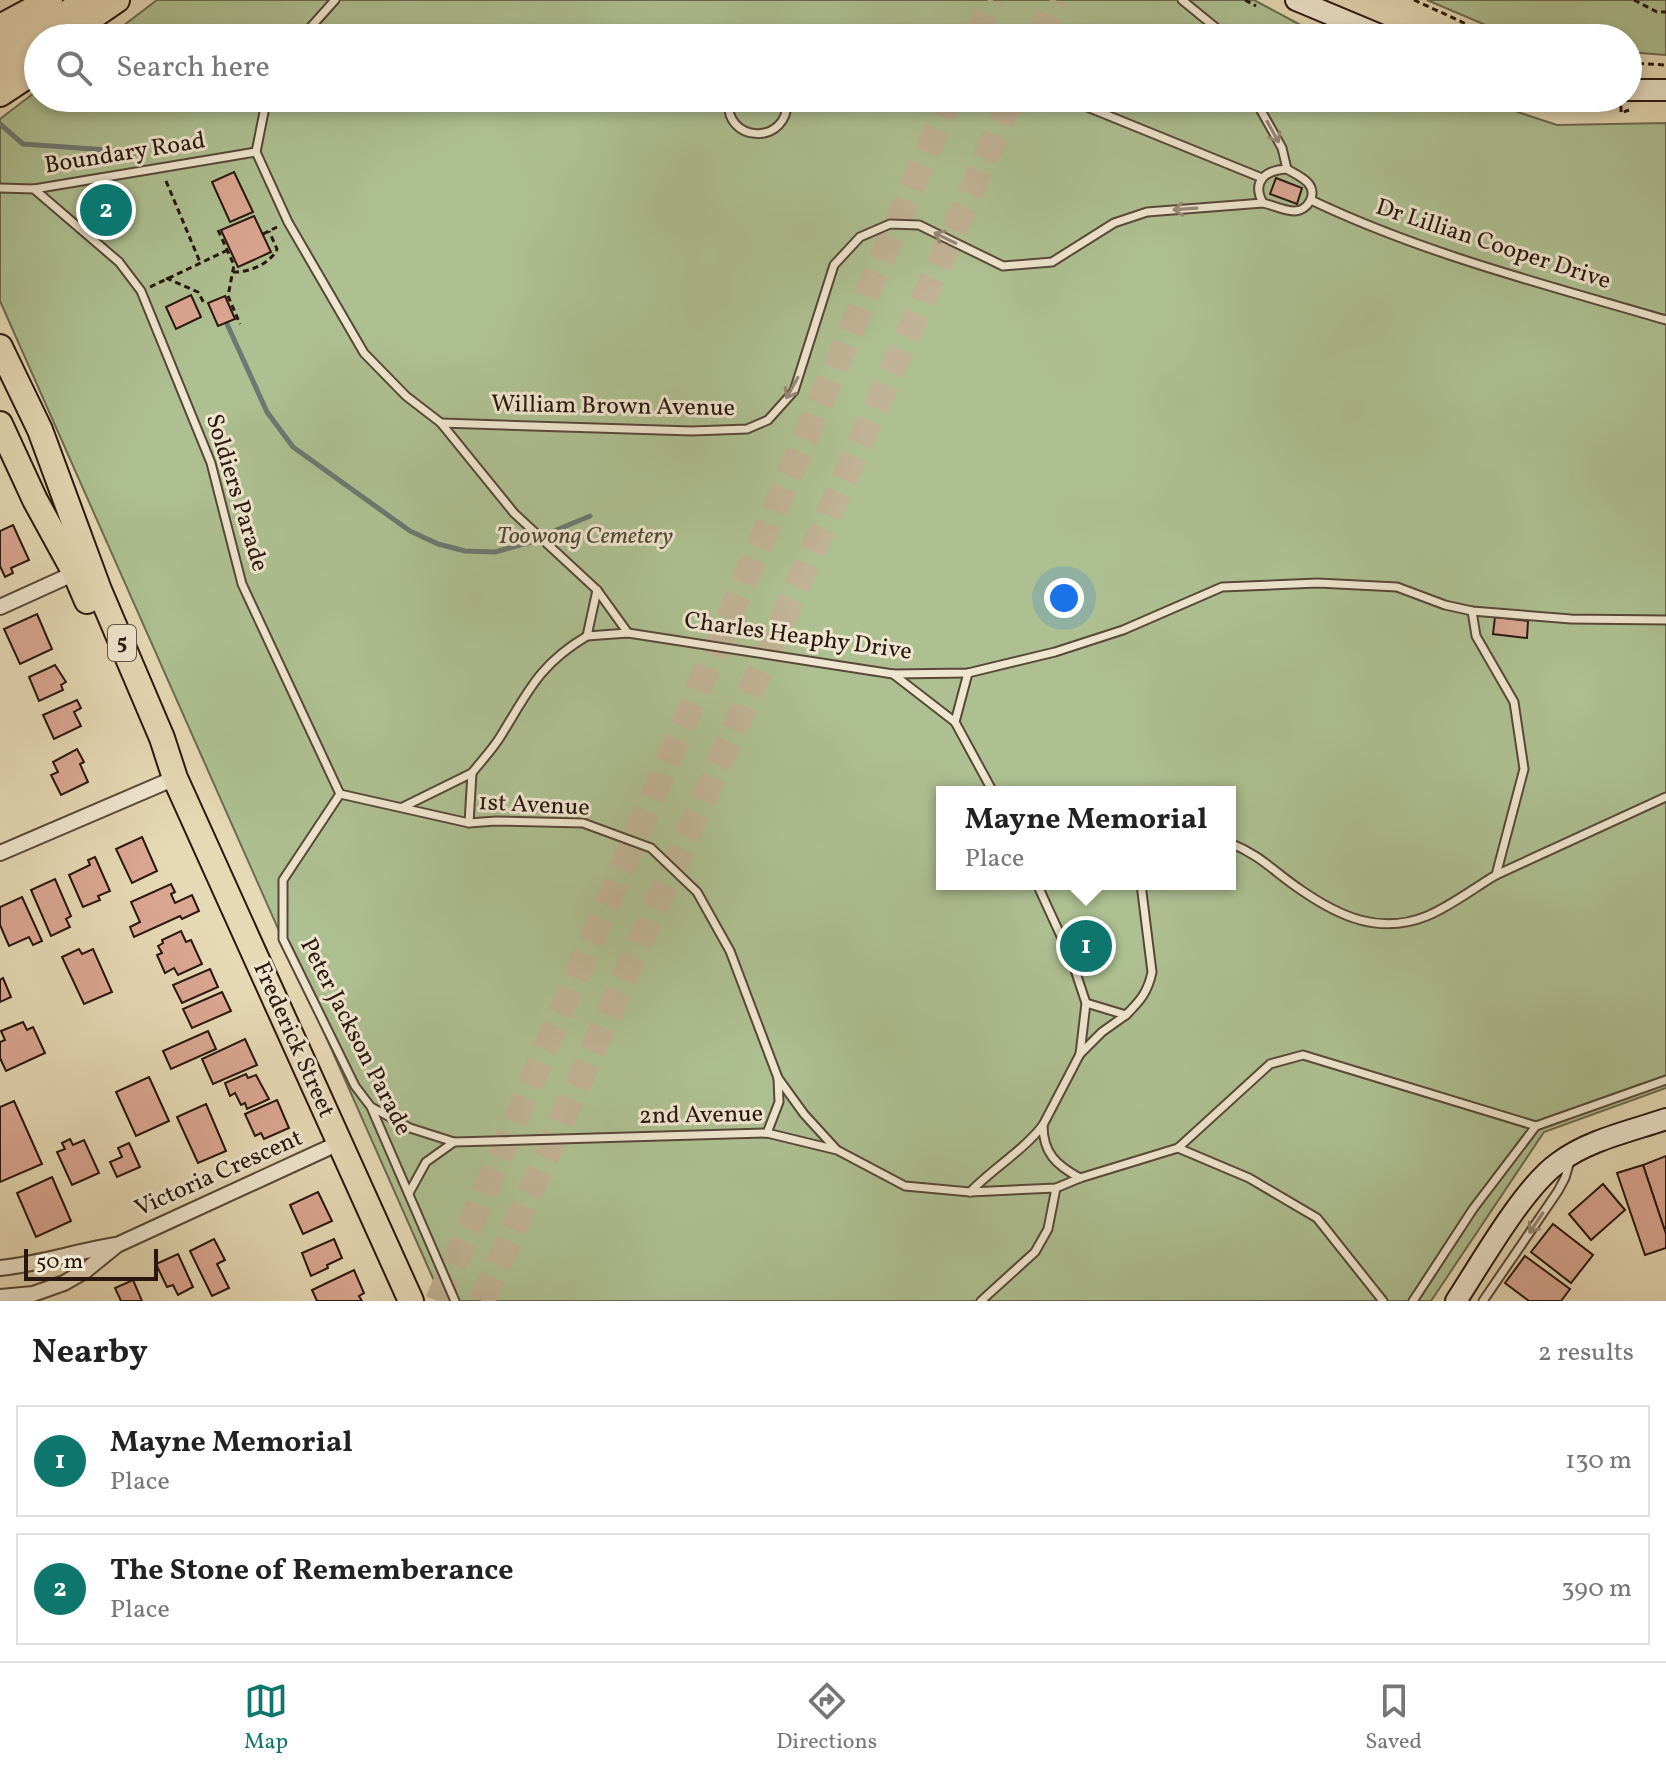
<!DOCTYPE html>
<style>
body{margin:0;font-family:Vollkorn,serif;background:#f6f6f6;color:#222}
.scale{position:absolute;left:24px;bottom:20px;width:134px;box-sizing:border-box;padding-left:8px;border:4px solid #29160f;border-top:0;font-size:22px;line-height:28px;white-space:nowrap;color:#29160f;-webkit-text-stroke:6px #efe6cf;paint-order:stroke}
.you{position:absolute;left:1064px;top:598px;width:28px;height:28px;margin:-20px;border:6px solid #fff;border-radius:50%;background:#1a73e8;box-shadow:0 0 0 12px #1a73e833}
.badge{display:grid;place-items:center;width:52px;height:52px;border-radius:50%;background:#0f766e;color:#fff;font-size:26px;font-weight:700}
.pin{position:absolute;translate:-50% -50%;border:4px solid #fff;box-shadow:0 2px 8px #0006}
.popup{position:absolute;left:936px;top:786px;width:300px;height:104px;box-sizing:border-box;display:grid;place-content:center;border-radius:0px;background:#fff;filter:drop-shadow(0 2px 6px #0005);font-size:26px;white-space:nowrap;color:#767676}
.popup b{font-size:30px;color:#222}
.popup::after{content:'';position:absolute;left:50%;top:100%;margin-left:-16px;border:16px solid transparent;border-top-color:#fff}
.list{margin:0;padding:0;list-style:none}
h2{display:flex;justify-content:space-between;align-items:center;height:104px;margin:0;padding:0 32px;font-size:34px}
h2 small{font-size:26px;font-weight:400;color:#767676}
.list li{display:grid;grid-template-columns:52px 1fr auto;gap:24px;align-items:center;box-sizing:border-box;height:112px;margin:0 16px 16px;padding:0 16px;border:2px solid #e0e0e0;border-radius:0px}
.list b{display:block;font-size:30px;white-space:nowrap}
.list p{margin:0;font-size:26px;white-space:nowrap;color:#767676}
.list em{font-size:26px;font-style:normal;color:#767676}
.icon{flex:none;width:44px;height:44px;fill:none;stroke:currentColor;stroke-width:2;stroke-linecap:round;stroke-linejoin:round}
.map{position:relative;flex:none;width:1666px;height:1301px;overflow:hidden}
.search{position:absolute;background:#fff;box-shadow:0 4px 12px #0003;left:24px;right:24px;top:24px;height:88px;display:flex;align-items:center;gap:20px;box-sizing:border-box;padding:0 28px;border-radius:44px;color:#767676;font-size:30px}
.sheet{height:360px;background:#fff}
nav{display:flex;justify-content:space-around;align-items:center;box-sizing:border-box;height:112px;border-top:2px solid #e0e0e0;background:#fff;font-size:22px;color:#767676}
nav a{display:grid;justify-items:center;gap:4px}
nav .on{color:#0f766e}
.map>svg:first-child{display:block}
.green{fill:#aec092;stroke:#6c6b50;stroke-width:2;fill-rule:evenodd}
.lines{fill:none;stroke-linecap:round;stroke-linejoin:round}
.stream{stroke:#6c7872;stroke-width:5}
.building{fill:#dba793;stroke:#29160f;stroke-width:2}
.motorway-tunnel{stroke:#c0b294;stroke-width:26;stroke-dasharray:26 13;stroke-linecap:butt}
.service-casing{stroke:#584738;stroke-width:11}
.minor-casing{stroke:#584738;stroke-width:18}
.secondary-casing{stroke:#29160f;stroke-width:24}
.trunk-casing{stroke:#29160f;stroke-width:28}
.path{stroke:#29160f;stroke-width:3;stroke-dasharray:6 4;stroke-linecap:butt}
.service{stroke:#efe6cf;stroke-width:7}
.minor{stroke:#efe6cf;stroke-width:14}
.secondary{stroke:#efe6cf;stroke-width:20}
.trunk{stroke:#e6d9b5;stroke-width:24}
.oneway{stroke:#968879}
.labels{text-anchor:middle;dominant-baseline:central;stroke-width:6;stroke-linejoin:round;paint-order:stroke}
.shield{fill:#efe6cf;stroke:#645449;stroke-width:2}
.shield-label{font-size:22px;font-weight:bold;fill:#29160f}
.street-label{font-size:24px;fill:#29160f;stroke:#efe6cf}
.park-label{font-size:24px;font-style:italic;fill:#514936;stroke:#efe6cf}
</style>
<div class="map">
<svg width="1666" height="1301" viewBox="0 0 1666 1301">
<rect width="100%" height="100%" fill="#e6d9b5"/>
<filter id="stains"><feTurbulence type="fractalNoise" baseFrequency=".0025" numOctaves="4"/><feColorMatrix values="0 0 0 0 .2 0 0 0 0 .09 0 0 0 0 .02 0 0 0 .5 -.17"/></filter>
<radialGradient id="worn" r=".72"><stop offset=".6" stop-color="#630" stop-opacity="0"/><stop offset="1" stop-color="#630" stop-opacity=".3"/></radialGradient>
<g class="green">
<path d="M157,0H1254L1325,38H107Z"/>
<path d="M1427,0H1666V55L1628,52V38H1516Z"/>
<path d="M38,90V98H1475L1557,125L1666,123V1088L1544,1132L1431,1301H443L0,301V119ZM942,792H1230V884H942Z"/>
</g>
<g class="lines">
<g class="stream">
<path d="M0,124L23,144L121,151L133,156"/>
<path d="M227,324L267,412L293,447L410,531L438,544L465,551L495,552L535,541"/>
<path d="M547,534L590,516"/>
</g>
</g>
<g class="building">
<path d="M234,172L253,212L230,222L212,182Z"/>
<path d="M1276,178L1302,188L1297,204L1270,194Z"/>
<path d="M254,216L271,252L238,267L221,230Z"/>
<path d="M191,295L201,317L176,329L166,307Z"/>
<path d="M225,296L235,319L218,326L208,303Z"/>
<path d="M13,525L29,560L11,568L13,573L5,577L0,566V531Z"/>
<path d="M37,614L52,649L20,664L4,629Z"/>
<path d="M1495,617L1528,621L1527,638L1493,634Z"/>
<path d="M55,665L66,682L61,685L63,690L39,701L29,677Z"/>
<path d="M77,700L81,708L74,712L81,726L54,739L43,715Z"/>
<path d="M77,749L84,762L80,764L88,782L61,795L51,775L58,772L53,762Z"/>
<path d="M142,837L157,871L132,883L116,849Z"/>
<path d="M95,857L110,891L98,896L100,900L83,907L69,875L90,865L88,860Z"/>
<path d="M55,879L71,916L66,919L70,927L51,936L31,890Z"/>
<path d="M171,884L175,892L171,894L175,903L192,895L199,911L182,919L180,916L134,937L130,927L140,922L131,902Z"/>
<path d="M22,897L42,941L33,945L29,937L9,946L0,925V907Z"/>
<path d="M181,931L186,942L191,940L202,964L178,975L174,968L165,973L157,955L162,953L158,946L163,943L162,940Z"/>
<path d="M79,949L82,954L93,949L112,992L84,1004L62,957Z"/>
<path d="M210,969L218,987L182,1003L173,985Z"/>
<path d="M3,978L11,997L0,1002V980Z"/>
<path d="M222,992L231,1011L192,1028L183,1009Z"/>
<path d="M23,1022L27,1030L33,1027L45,1053L6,1071L0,1058V1042L5,1040L1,1031Z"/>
<path d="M208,1031L216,1049L171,1069L163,1051Z"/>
<path d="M245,1039L257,1065L213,1084L202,1059Z"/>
<path d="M246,1074L248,1078L256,1075L269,1099L247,1109L245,1103L241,1105L235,1093L230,1096L225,1083Z"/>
<path d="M149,1077L169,1121L136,1136L116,1092Z"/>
<path d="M277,1100L289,1128L264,1139L261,1133L255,1136L245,1114Z"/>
<path d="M14,1101L42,1164L0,1182V1107Z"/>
<path d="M206,1104L226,1151L198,1163L177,1117Z"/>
<path d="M70,1139L73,1145L84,1140L99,1173L72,1185L57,1152L65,1149L62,1143Z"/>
<path d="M129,1143L140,1167L117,1177L110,1162L122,1157L118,1148Z"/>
<path d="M1666,1156V1228L1664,1229L1643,1165Z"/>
<path d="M1643,1165L1666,1234V1248L1645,1255L1617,1173Z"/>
<path d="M52,1177L71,1221L36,1237L17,1193Z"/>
<path d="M1603,1184L1625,1210L1591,1240L1569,1214Z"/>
<path d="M318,1192L332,1221L303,1234L290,1205Z"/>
<path d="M1553,1224L1593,1255L1571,1283L1531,1252Z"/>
<path d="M214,1239L225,1260L217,1264L229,1288L212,1296L190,1251Z"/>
<path d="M334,1239L342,1258L327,1265L328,1268L311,1276L302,1253Z"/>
<path d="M178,1254L193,1287L178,1295L173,1285L167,1287L156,1264Z"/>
<path d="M1525,1256L1570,1289L1561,1301H1529L1505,1283Z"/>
<path d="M354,1270L364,1293L359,1296L362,1301H317L312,1290Z"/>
<path d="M133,1280L142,1301H121L115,1288Z"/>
</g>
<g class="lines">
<g class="motorway-tunnel">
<path d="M976,38L992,0"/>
<path d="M1038,38L1055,0"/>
<path d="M438,1301L950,98"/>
<path d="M482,1301L1012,98"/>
</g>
<defs>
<g id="service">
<path d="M1182,0L1215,27L1221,38"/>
<path d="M301,38L335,0"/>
<path d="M729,98C722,144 791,147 787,98"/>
<path d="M1065,98L1262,178"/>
<path d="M1254,98L1282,148L1287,169"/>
<path d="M256,152L288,222L364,353L406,396L441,423L514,513L597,590L628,633"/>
<path d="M256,152L265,107L269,98"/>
<path d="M1287,169C1293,173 1303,177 1308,183C1318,194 1308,211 1294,211C1285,211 1272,205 1263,203C1251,181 1266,170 1287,169Z"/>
<path d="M0,188L34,189L256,152"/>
<path d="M34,189L119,262L141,291L211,463L242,584L340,794"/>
<path d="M1311,200C1424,254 1547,285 1666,320"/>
<path d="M441,423L692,431L747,429L768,420L794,391L834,265L860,237L890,224L919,225L1003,266L1052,262L1114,223L1147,212L1263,203"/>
<path d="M597,590L587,636L628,633L893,674L968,673L1055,652L1123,630L1222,587L1318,583L1397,587L1445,605L1472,611L1571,619L1666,620"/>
<path d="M893,674L955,722L968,673"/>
<path d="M955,722L993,792"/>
<path d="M472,773C482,760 494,748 502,734C529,690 540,664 587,636"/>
<path d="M340,794L469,823L496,821L583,823L651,848L697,892L730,951L778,1078"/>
<path d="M340,794L283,880V939L355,1086L371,1107L455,1301"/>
<path d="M403,807L472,773L469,823"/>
<path d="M1230,843C1262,856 1274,872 1301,890C1340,917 1380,935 1427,916C1451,906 1474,888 1496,875L1524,769L1514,702L1476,636L1472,611"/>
<path d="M1496,875L1666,797"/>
<path d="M1037,884L1071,958L1086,1003L1080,1054L1043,1125"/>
<path d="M1126,1015C1140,1001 1148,992 1152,972L1141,884"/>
<path d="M1080,1054L1102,1032L1126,1015L1086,1003"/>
<path d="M373,1108L410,1128L454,1142L426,1162L409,1193"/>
<path d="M1536,1126L1666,1080"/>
<path d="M767,1133L779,1102L778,1078L804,1114L836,1149"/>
<path d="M454,1142L767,1133L837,1150L905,1186L970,1192L1056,1188L1080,1178L1178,1148L1270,1064L1303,1055L1536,1126"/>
<path d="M1178,1148L1249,1178L1317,1218L1383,1301"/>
<path d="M970,1192C993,1168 1023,1151 1043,1125C1043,1153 1056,1165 1080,1178"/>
<path d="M981,1301L1035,1252L1048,1229L1056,1188"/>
<path d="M1413,1301L1473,1209L1536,1126"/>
<path d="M1483,1301L1558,1191L1565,1178L1570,1161"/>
</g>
<g id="minor">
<path d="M0,607L75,573"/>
<path d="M0,853L175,778"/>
<path d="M0,1268C40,1264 77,1251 116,1245"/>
<path d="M0,1297L33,1294L64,1283L85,1271L117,1245L339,1143"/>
</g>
<g id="secondary">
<path d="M1296,0L1387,38"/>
<path d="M1628,90H1666"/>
<path d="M1456,1301C1481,1263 1523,1188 1558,1163C1588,1140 1631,1131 1666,1119"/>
</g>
<g id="trunk">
<path d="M0,27L50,0"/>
<path d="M62,38L117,0"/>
<path d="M0,49L51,24L86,0"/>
<path d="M0,70L38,51"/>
<path d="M0,94L38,69"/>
<path d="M0,347L40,430L99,590L162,738L175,778L411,1301"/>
<path d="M0,424L35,500L75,573L87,601"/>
</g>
</defs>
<use href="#service" class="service-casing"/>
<use href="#minor" class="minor-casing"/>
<use href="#secondary" class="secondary-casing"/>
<use href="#trunk" class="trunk-casing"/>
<g class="path">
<path d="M1245,0L1256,6"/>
<path d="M1414,0L1460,21L1490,38"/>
<path d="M1634,0L1657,12H1666"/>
<path d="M1628,63L1666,65"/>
<path d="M1621,106V113L1629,110"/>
<path d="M166,181L200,262"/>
<path d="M218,230L234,265L228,296L240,324"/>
<path d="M263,234L277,227"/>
<path d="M233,272C249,273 271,263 277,249L269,231"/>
<path d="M166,278L198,292L204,303"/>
<path d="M150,287L230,249"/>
</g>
<use href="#service" class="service"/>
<use href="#minor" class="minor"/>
<use href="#secondary" class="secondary"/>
<use href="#trunk" class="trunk"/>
</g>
<defs><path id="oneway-shaft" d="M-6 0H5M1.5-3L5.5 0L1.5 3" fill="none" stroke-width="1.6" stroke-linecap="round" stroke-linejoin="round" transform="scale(2)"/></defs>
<g class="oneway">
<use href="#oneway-shaft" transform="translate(1273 132) rotate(61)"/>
<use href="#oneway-shaft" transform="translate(1185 209) rotate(176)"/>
<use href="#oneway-shaft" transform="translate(945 238) rotate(-154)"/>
<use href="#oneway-shaft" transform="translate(792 388) rotate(119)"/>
<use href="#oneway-shaft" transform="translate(1536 1223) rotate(124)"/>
</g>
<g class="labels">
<rect class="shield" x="108" y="625" width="28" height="36" rx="6"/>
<g class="shield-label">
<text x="122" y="643">5</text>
</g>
<g class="street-label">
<text transform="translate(125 154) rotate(-9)">Boundary Road</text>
<text transform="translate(1493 245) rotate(18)">Dr Lillian Cooper Drive</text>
<text transform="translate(613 407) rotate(1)">William Brown Avenue</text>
<text transform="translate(236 493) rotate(73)">Soldiers Parade</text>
<text transform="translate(798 637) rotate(8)">Charles Heaphy Drive</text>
<text transform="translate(534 806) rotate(3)">1st Avenue</text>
<text transform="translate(355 1037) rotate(63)">Peter Jackson Parade</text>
<text transform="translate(293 1040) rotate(66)">Frederick Street</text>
<text transform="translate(701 1116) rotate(-1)">2nd Avenue</text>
<text transform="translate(219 1174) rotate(-24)">Victoria Crescent</text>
</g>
<g class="park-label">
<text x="585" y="537">Toowong Cemetery</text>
</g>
</g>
<rect width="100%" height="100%" filter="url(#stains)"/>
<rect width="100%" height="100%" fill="url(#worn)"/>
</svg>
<div class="scale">50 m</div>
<div class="you"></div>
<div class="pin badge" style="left:1086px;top:946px">1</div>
<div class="popup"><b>Mayne Memorial</b>Place</div>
<div class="pin badge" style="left:106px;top:210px">2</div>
<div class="search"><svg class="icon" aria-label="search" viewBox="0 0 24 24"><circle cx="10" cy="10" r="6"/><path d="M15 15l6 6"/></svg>Search here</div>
</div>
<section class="sheet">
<h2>Nearby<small>2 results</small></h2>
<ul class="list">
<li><span class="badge">1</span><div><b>Mayne Memorial</b><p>Place</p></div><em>130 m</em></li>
<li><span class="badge">2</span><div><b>The Stone of Rememberance</b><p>Place</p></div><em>390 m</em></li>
</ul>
</section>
<nav>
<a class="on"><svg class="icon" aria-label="map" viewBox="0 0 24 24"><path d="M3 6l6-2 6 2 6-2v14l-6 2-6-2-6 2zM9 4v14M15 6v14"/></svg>Map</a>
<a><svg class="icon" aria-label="directions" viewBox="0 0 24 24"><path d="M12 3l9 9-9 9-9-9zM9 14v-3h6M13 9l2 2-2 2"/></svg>Directions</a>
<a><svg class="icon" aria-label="saved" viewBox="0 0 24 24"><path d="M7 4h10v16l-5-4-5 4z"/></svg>Saved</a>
</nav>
